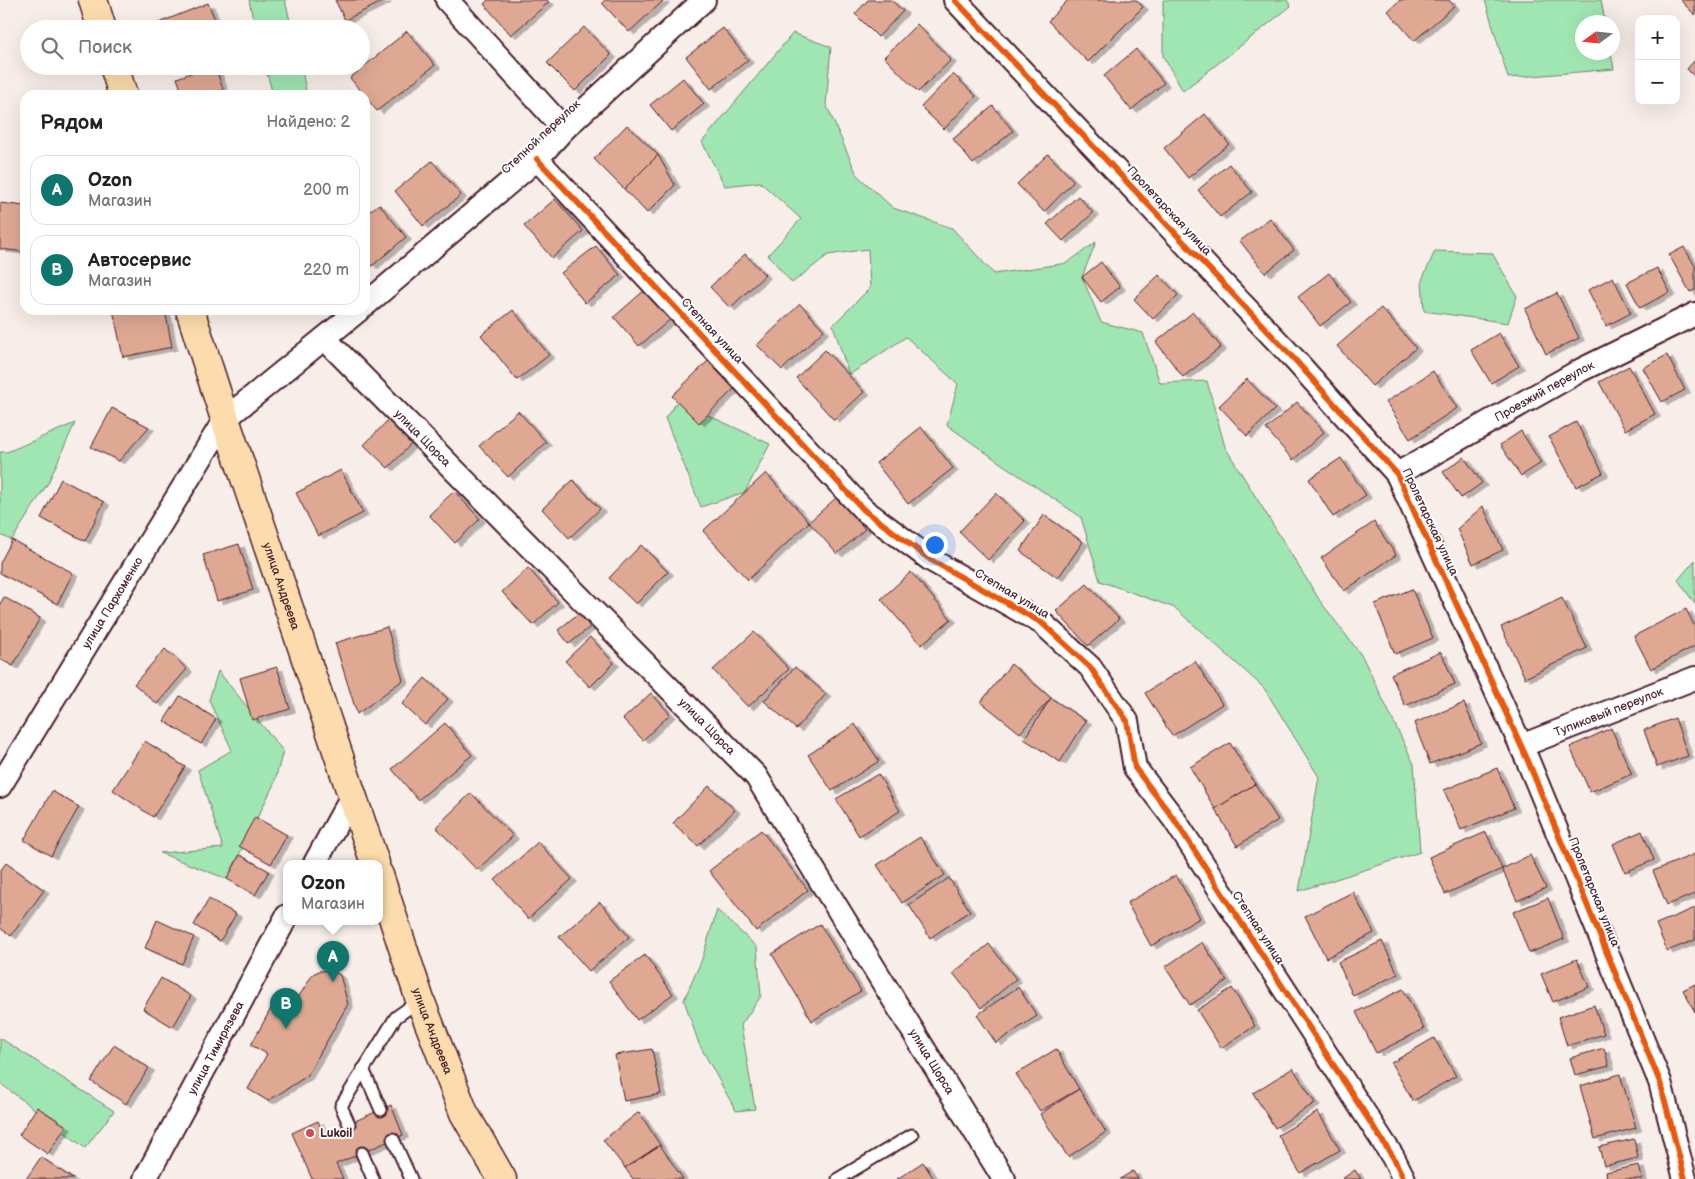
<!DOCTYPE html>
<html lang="ru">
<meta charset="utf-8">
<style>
body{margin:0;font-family:"Balsamiq Sans",sans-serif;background:#f6f6f6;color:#222}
.controls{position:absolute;right:15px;top:15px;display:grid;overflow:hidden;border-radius:10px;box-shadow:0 5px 20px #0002}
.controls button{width:45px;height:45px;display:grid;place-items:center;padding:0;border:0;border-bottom:1px solid #e0e0e0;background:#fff;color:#222;font:25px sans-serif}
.compass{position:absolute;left:1575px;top:15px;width:45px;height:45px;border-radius:50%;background:#fff;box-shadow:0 5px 20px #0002;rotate:255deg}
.you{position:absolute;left:934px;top:544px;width:18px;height:18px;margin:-12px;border:4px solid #fff;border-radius:50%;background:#1a73e8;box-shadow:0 0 0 8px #1a73e833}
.badge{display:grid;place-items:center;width:32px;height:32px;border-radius:50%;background:#0f766e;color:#fff;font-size:16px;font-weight:700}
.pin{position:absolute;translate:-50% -41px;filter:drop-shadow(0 1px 2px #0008)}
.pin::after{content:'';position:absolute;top:26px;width:18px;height:15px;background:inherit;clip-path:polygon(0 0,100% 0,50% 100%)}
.popup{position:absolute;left:283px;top:860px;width:100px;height:65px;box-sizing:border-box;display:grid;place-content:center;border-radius:10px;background:#fff;filter:drop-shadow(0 1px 4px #0005);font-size:16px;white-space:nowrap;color:#767676}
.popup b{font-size:19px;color:#222}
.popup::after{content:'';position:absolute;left:50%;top:100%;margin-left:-10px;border:10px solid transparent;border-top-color:#fff}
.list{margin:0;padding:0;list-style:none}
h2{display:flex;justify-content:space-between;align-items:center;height:65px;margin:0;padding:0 20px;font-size:21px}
h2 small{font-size:16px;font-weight:400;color:#767676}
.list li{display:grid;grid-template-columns:32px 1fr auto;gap:15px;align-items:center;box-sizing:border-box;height:70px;margin:0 10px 10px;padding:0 10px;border:1px solid #e0e0e0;border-radius:15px}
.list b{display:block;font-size:19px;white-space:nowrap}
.list p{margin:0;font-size:16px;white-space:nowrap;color:#767676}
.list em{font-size:16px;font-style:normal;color:#767676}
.icon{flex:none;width:28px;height:28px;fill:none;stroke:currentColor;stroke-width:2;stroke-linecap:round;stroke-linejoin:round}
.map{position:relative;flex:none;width:1695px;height:1179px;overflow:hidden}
.search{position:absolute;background:#fff;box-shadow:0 5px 20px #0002;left:20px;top:20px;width:350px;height:55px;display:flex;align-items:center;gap:12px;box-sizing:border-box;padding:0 18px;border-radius:28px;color:#767676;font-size:19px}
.panel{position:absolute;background:#fff;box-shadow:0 5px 20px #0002;left:20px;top:90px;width:350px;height:225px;border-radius:15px}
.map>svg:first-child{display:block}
.green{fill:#a0e6b2;stroke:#75826e}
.building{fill:#dea893;stroke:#4a1f2b;filter:url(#shadow)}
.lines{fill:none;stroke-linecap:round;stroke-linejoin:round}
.service-casing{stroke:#4a1f2b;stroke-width:15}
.minor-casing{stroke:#4a1f2b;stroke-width:26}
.primary-casing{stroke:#4a1f2b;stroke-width:31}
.service{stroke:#fff;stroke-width:11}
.minor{stroke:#fff;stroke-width:22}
.primary{stroke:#fcdcac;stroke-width:28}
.cycleway-casing{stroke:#fff;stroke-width:9}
.cycleway{stroke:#e8590c;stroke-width:6}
.poi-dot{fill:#d1495b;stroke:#fff;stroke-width:2}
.labels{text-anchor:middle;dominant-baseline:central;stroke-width:4;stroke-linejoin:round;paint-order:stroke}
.street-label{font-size:12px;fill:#4a1f2b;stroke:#fff}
.poi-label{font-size:12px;font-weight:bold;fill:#4a1f2b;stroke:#fff;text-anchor:start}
</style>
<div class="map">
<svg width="1695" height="1179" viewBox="0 0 1695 1179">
<defs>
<filter id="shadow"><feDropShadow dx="5.5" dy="3" stdDeviation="0" flood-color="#0004"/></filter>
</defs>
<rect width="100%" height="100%" fill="#f8eee9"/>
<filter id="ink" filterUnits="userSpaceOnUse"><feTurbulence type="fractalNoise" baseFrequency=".02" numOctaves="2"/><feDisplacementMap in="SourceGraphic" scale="10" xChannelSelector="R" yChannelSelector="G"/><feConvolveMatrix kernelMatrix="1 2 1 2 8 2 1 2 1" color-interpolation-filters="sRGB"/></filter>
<g filter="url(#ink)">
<g class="green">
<path d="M249,0H285L292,29H255Z"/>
<path d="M1163,0H1287L1291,6L1183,91L1163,56Z"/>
<path d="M1485,0H1601L1605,22H1582V52L1611,53L1614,69L1508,78Z"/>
<path d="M793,33L831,47L826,104L857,175L893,208L952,228L994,274L1067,263L1096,242L1082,277L1101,322L1143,333L1160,383L1207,381L1225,447L1320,601L1362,656L1414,764L1420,852L1299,891L1319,777L1264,688L1175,608L1100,581L1081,517L999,462L947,425L958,384L906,337L849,375L833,325L870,288L868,249L828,255L792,283L768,255L801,219L760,182L725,186L702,142Z"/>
<path d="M265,66H301L307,95H273Z"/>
<path d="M1435,251L1492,253L1517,296L1508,323L1424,311L1422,280Z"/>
<path d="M678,401L770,444L745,492L701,507L665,418Z"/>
<path d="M75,423L48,483L12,540L0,535V452H7Z"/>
<path d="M1695,560V604L1678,580Z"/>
<path d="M218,671L283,751L274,784L227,879L160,853L223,848L198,770L232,750L209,700Z"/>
<path d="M717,910L757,947L761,996L741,1025L755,1109L736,1111L699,1044L684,1000L702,959Z"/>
<path d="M0,1038L114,1111L85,1148L0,1083Z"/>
</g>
<g class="building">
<path d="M335,0H386L345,20Z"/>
<path d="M488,0H547L549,2L511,35L484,4Z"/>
<path d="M605,0H664L629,32L602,3Z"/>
<path d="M868,0H891L903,11L878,37L855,14Z"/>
<path d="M1068,0H1136L1143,7L1088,62L1048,21Z"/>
<path d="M1400,0H1449L1454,6L1414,41L1388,11Z"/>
<path d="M1680,0H1695V15Z"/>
<path d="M208,3L219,29H152L151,26Z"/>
<path d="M917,24L951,60L918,92L884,57Z"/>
<path d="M584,27L611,55L575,91L547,63Z"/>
<path d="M723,28L748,60L711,89L686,57Z"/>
<path d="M407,31L435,65L377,111L350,78Z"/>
<path d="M1136,49L1164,83L1131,110L1104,76Z"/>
<path d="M1695,60V77L1687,69Z"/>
<path d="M210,66H215L225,95H183L177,78Z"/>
<path d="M953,74L976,96L944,129L921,107Z"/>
<path d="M683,78L704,104L671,131L650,105Z"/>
<path d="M993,106L1013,131L973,164L953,139Z"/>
<path d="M1205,114L1229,144L1188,178L1164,148Z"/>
<path d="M627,125L658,155L624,189L594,159Z"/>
<path d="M1048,154L1074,181L1044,212L1017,184Z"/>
<path d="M658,155L675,185L647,213L624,189Z"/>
<path d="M432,161L461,195L423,226L395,191Z"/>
<path d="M1229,164L1252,192L1220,217L1198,190Z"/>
<path d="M1078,196L1093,213L1063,241L1047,224Z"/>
<path d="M555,199L583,231L552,258L524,226Z"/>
<path d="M0,203L25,206V252L0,249Z"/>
<path d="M379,204L406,237L372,266L365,258V215Z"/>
<path d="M1270,218L1294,250L1265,273L1240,241Z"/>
<path d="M596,246L620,275L585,303L561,273Z"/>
<path d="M1684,247L1695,266V290L1690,292L1669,255Z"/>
<path d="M745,254L765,275L730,308L710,287Z"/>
<path d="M1101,262L1120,287L1101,302L1082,277Z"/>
<path d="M1657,268L1670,292L1640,308L1627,283Z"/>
<path d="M1329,273L1351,302L1320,326L1298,297Z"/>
<path d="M1159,275L1178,295L1153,319L1134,299Z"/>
<path d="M1613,277L1631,313L1606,326L1588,290Z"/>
<path d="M646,289L672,318L639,346L614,317Z"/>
<path d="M1557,293L1579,338L1546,354L1525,309Z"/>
<path d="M800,304L824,330L782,370L757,345Z"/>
<path d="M1381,308L1416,348L1372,386L1337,346Z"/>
<path d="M113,310H165L172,347L123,357Z"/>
<path d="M513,310L549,355L517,380L481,335Z"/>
<path d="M1193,312L1221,347L1183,377L1156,342Z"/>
<path d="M1499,333L1519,366L1491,383L1471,350Z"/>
<path d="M825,350L864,392L834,420L796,378Z"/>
<path d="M1667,355L1685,390L1662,402L1643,368Z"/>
<path d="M708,361L735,388L699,423L672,396Z"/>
<path d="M1629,366L1655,414L1625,430L1599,382Z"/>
<path d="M1433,371L1457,408L1410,439L1386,402Z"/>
<path d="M1247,379L1275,409L1247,436L1219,406Z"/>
<path d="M1297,402L1324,432L1293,460L1266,429Z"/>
<path d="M112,408L149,427L119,461L91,447Z"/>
<path d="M518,411L546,442L508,477L479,446Z"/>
<path d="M389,419L413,442L388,468L364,445Z"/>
<path d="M1576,422L1603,473L1576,487L1549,437Z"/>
<path d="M921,427L953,468L908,504L876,463Z"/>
<path d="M1521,431L1541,463L1521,476L1500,445Z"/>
<path d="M1464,457L1482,483L1461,498L1443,472Z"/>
<path d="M1341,458L1366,495L1333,517L1309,479Z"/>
<path d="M341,470L363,513L318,536L296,493Z"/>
<path d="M766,473L809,522L748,580L703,531Z"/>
<path d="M61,479L104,502L85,541L41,518Z"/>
<path d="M573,480L600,509L569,538L542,509Z"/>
<path d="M454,491L480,519L455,543L429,515Z"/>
<path d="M996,493L1025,521L988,560L959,532Z"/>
<path d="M837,497L865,529L837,554L809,522Z"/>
<path d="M1483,506L1503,550L1473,564L1457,529Z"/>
<path d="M1044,515L1083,542L1058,578L1020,551Z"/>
<path d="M1374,522L1396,555L1344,591L1321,558Z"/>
<path d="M12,540L73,573L57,604L0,573V563Z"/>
<path d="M239,544L253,590L217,601L203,555Z"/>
<path d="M641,545L668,572L636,604L609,578Z"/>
<path d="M528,568L558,602L533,625L502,592Z"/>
<path d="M911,572L951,619L921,645L881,599Z"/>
<path d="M1087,584L1119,619L1088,646L1056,611Z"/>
<path d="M1412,589L1433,638L1395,654L1375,604Z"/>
<path d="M4,597L40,618L13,666L0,659V604Z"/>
<path d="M1562,598L1587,648L1525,678L1501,627Z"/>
<path d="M1686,609L1695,627V646L1651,669L1634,636Z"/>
<path d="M579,613L590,627L569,644L558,630Z"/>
<path d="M387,627L403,680L357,714L335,643Z"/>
<path d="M754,632L789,669L748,707L713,670Z"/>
<path d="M590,637L614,663L590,687L565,661Z"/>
<path d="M165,649L187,669L157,704L134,684Z"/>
<path d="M1441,652L1455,684L1405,706L1391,674Z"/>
<path d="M1195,661L1222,704L1172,736L1145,693Z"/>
<path d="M1011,664L1051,698L1020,733L981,702Z"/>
<path d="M277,667L290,709L252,720L240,678Z"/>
<path d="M795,667L826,694L796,729L764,701Z"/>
<path d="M425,678L448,699L425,725L402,704Z"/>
<path d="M651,693L670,714L643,740L623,719Z"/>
<path d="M180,696L216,719L201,744L164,721Z"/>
<path d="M1051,698L1086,721L1060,762L1024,739Z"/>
<path d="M1464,703L1481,743L1430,764L1414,723Z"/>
<path d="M1675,718L1688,756L1657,767L1644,730Z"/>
<path d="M445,723L472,755L418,800L392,769Z"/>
<path d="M855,724L879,761L832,791L808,755Z"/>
<path d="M1611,728L1632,774L1590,792L1570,747Z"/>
<path d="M145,741L185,767L153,817L113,790Z"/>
<path d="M1230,743L1255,784L1215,809L1190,767Z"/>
<path d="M1497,768L1514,808L1461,830L1444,790Z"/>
<path d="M878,774L900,811L859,836L836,799Z"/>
<path d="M1255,784L1278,820L1237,846L1215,809Z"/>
<path d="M709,786L735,810L698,846L673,823Z"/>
<path d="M52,791L79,807L51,856L24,840Z"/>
<path d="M471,793L513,836L477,870L436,827Z"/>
<path d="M255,817L287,835L271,864L239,846Z"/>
<path d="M761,830L808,890L756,931L709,871Z"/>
<path d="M1642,831L1654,860L1625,872L1613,844Z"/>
<path d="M1486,832L1502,869L1445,894L1429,857Z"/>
<path d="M920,837L945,875L902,903L877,865Z"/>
<path d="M538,842L572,879L528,919L495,880Z"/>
<path d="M1695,854V894L1667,905L1653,871Z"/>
<path d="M240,855L269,871L255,895L227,879Z"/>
<path d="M1530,855L1546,888L1517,901L1502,869Z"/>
<path d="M6,863L44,890L11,936L0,928V871Z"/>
<path d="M1176,875L1200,918L1151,946L1127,903Z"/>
<path d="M949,878L970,911L930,938L909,905Z"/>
<path d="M1353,892L1374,933L1326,958L1305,916Z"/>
<path d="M1548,898L1564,939L1529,953L1513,912Z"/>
<path d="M209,899L236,914L220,941L194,925Z"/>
<path d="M600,902L629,937L589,971L559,937Z"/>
<path d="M1695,908V940L1667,951L1656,924Z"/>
<path d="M157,920L194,937L182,964L145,948Z"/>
<path d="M820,924L861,991L812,1021L772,954Z"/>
<path d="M1382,941L1398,974L1353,996L1338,962Z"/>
<path d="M1202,942L1227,981L1190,1005L1165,967Z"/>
<path d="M989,944L1016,979L981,1008L953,973Z"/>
<path d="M645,955L673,994L637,1020L609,981Z"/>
<path d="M1577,959L1589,987L1553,1002L1541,974Z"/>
<path d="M331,970L340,975L348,1004L307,1076L268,1101L248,1089L267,1054L251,1045L274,1003L289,1012L313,974L319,971Z"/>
<path d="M161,978L191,996L173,1027L143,1009Z"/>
<path d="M1695,984V1012L1683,990Z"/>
<path d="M1018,987L1037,1016L996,1043L977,1015Z"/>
<path d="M1232,988L1255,1026L1221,1048L1197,1010Z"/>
<path d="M1403,989L1424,1029L1376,1053L1356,1012Z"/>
<path d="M1594,1005L1604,1034L1567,1046L1558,1017Z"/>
<path d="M1434,1038L1456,1076L1413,1101L1391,1063Z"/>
<path d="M114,1045L149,1068L126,1104L91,1081Z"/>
<path d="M1604,1048L1609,1066L1575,1075L1570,1058Z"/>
<path d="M652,1049L661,1094L624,1101L615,1055Z"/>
<path d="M1056,1049L1079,1089L1040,1111L1016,1074Z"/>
<path d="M1293,1068L1315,1103L1275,1128L1253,1093Z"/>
<path d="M1620,1074L1636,1128L1595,1139L1580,1086Z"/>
<path d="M1079,1089L1106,1132L1068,1157L1040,1114Z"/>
<path d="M391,1105L403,1135L336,1164L343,1179H312L292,1133L318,1121L324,1135Z"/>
<path d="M37,1107L66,1126L48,1154L19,1135Z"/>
<path d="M639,1112L660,1145L625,1168L603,1140Z"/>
<path d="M1318,1112L1340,1150L1300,1173L1278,1135Z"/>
<path d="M1634,1139L1638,1158L1604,1166L1599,1147Z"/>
<path d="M660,1145L683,1179H633L625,1168Z"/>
<path d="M41,1157L73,1179H26Z"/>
<path d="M923,1162L934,1179H897Z"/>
<path d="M1639,1165L1642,1179H1607L1606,1172Z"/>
<path d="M1355,1170L1361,1179H1342Z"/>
<path d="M1133,1171L1138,1179H1120Z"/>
</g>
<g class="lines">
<defs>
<g id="service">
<path d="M363,1069L381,1110"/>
<path d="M349,1124L341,1106L396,1017L420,1000"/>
<path d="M393,1139L411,1179"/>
<path d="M362,1153L373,1179"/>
<path d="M838,1179L912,1135"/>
</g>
<g id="minor">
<path d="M447,0L564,129"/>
<path d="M955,0L1296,361L1397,474L1528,761L1660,1082L1685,1179"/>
<path d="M537,159L864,510L931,560L1042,623L1090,667L1127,721L1135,768L1174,819L1393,1157L1404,1179"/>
<path d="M365,305L537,159L564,129L704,0"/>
<path id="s1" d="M325,339L756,776L1004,1179"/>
<path id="s2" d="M1397,474L1581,370L1695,314"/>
<path id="s3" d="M1521,746L1695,678"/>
<path id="s4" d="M0,786L225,419L359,310"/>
<path d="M315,863L353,794"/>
<path id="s5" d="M145,1179L287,916"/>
</g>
<g id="primary">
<path d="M93,0L102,29"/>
<path d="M114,66L123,95"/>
<path id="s6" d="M190,310L225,419L375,863"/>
<path id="s7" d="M379,875L420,1000L464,1113L502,1179"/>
</g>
</defs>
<use href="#service" class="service-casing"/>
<use href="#minor" class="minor-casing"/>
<use href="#primary" class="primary-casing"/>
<use href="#service" class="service"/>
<use href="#minor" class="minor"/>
<use href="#primary" class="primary"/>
<defs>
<g id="cycleway">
<path d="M955,0L1296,361L1397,474L1528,761L1660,1082L1685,1179"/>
<path d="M537,159L864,510L931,560L1042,623L1090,667L1127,721L1135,768L1174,819L1393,1157L1404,1179"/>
</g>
</defs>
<use href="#cycleway" class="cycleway-casing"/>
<use href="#cycleway" class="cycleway"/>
</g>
</g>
<circle class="poi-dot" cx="310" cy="1133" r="5"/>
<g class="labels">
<g class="street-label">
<text transform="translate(541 137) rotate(-43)">Степной переулок</text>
<text transform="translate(1169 211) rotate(47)">Пролетарская улица</text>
<text transform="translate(712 331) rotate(47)">Степная улица</text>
<text stroke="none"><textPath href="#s2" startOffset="169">Проезжий переулок</textPath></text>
<text stroke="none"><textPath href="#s1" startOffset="139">улица Щорса</textPath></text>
<text transform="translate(1430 522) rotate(65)">Пролетарская улица</text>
<text stroke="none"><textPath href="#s6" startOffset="291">улица Андреева</textPath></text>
<text transform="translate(1012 594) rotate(31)">Степная улица</text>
<text stroke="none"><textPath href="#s4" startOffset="215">улица Пархоменко</textPath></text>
<text stroke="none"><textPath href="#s3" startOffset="94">Тупиковый переулок</textPath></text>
<text stroke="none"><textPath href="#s1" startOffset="544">улица Щорса</textPath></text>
<text transform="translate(1594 892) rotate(68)">Пролетарская улица</text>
<text transform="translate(1258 928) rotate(57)">Степная улица</text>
<text stroke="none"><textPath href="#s7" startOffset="165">улица Андреева</textPath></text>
<text stroke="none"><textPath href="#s5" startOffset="149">улица Тимирязева</textPath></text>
<text stroke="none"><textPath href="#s1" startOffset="949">улица Щорса</textPath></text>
</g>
<g class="poi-label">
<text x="320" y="1133">Lukoil</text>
</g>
</g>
</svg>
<div class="controls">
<button>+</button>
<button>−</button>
</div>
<svg class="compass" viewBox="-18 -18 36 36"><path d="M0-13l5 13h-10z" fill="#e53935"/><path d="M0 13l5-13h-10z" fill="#767676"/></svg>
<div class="you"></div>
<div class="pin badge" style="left:333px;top:982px">A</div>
<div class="popup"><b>Ozon</b>Магазин</div>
<div class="pin badge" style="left:286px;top:1029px">B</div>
<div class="search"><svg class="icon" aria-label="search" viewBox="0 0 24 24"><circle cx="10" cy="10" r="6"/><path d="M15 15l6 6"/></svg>Поиск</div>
<section class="panel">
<h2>Рядом<small>Найдено: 2</small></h2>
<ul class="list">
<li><span class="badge">A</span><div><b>Ozon</b><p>Магазин</p></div><em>200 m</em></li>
<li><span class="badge">B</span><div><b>Автосервис</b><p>Магазин</p></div><em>220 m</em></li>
</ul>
</section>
</div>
